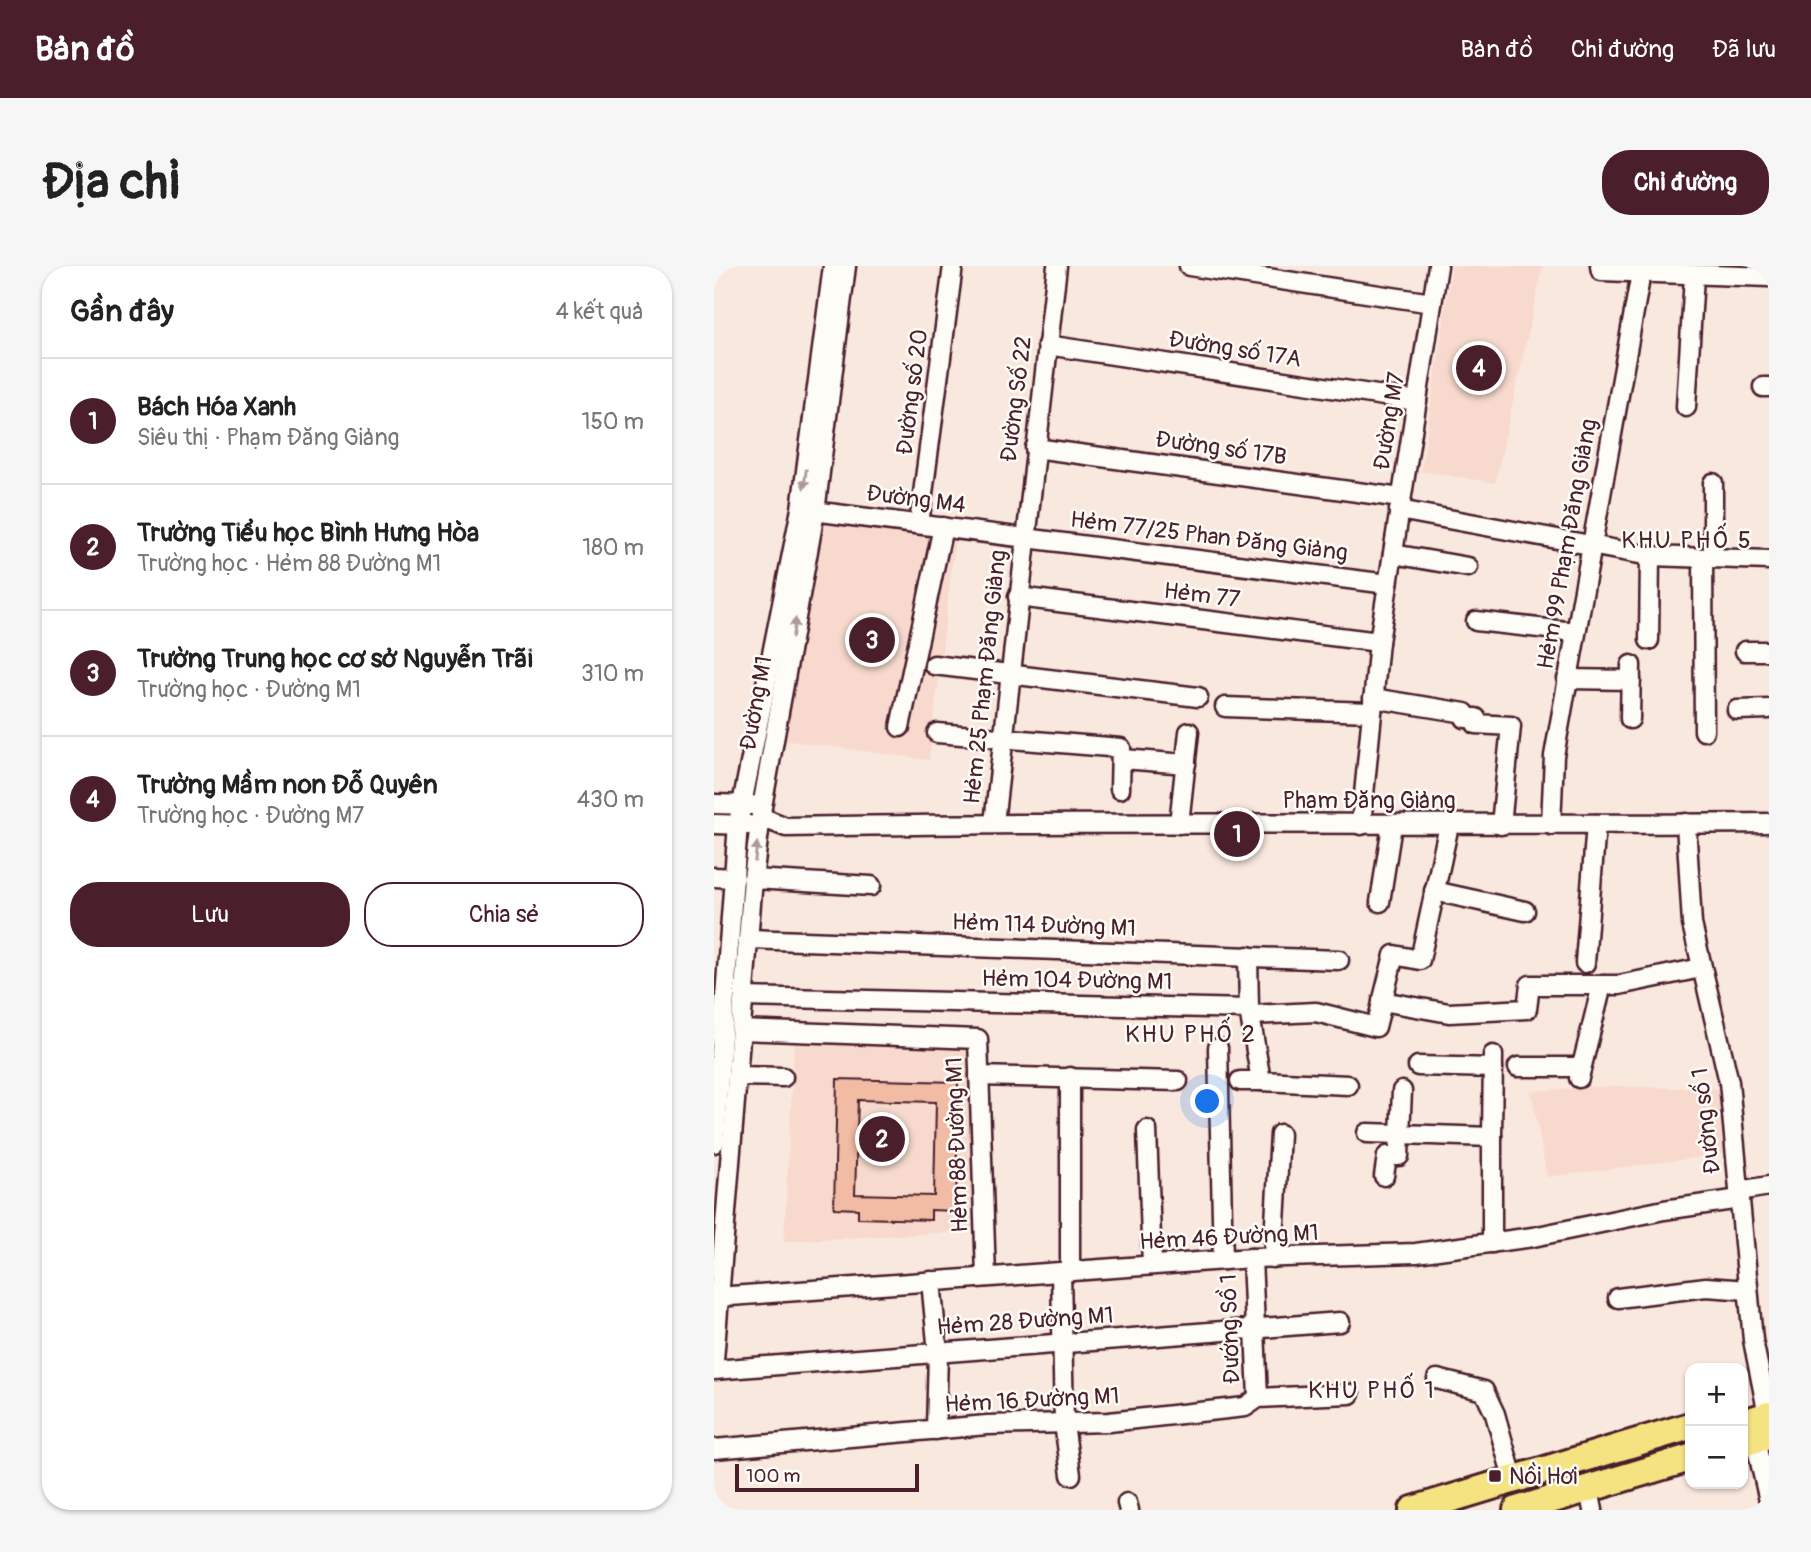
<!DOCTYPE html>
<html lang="vi">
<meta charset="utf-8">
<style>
body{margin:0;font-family:Pangolin,sans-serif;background:#f6f6f6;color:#222}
.controls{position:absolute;right:21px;bottom:21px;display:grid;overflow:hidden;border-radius:14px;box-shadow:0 2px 5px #0004}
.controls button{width:63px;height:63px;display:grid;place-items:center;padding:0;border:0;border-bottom:2px solid #e0e0e0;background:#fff;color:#222;font:35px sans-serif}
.scale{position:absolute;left:21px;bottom:18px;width:184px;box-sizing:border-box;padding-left:7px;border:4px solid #4a1f2b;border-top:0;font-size:19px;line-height:24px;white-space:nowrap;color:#4a1f2b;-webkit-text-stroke:5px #fdfcf7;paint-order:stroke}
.you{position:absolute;left:494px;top:836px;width:24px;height:24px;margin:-18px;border:5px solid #fff;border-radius:50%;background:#1a73e8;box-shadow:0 0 0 10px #1a73e833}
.badge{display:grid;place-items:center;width:46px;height:46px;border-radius:50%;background:#4a1f2b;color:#fff;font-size:23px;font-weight:700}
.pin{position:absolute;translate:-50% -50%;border:4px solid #fff;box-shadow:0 2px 7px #0006}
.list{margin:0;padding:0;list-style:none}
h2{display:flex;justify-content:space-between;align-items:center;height:91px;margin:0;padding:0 28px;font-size:30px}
h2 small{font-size:23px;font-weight:400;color:#767676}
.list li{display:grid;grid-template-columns:46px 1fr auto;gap:21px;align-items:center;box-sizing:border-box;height:126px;padding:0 28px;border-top:2px solid #e0e0e0}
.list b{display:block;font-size:26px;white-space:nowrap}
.list p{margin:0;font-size:23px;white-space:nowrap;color:#767676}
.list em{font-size:23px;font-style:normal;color:#767676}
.actions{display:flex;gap:14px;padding:21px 28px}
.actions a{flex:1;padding:16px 0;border:2px solid #4a1f2b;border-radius:28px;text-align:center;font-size:24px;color:#4a1f2b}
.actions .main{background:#4a1f2b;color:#fff}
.map{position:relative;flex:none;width:1055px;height:1244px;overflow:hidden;border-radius:28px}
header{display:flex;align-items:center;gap:42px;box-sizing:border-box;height:98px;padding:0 35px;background:#4a1f2b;color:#fff}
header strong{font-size:33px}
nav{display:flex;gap:38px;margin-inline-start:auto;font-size:24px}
.intro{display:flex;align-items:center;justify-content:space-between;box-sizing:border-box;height:168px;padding:0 42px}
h1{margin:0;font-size:49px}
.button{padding:18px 32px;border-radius:28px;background:#4a1f2b;color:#fff;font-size:24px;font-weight:700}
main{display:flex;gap:42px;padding:0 42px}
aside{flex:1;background:#fff;border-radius:28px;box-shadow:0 2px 5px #0004}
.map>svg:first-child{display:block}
.built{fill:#f7dacd}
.building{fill:#f1bba4;stroke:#4a1f2b;stroke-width:2;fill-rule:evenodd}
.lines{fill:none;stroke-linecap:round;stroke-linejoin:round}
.minor-casing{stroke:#4a1f2b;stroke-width:23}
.highway-casing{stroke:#4a1f2b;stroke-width:32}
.minor{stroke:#fdfcf7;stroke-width:18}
.highway{stroke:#f5e382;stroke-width:26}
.oneway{fill:#ac999b}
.poi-dot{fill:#4a1f2b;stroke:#fdfcf7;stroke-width:2.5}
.labels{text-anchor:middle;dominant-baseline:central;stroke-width:5;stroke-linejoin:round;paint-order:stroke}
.street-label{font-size:23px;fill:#4a1f2b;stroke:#fdfcf7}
.poi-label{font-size:23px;fill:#4a1f2b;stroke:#fdfcf7;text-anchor:start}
.neighbourhood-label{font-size:24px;letter-spacing:2px;fill:#4a1f2b;stroke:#fdfcf7}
</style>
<header>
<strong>Bản đồ</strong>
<nav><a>Bản đồ</a><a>Chỉ đường</a><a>Đã lưu</a></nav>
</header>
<div class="intro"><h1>Địa chỉ</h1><a class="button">Chỉ đường</a></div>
<main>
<aside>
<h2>Gần đây<small>4 kết quả</small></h2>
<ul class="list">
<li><span class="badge">1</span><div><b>Bách Hóa Xanh</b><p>Siêu thị · Phạm Đăng Giảng</p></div><em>150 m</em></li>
<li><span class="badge">2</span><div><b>Trường Tiểu học Bình Hưng Hòa</b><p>Trường học · Hẻm 88 Đường M1</p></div><em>180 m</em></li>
<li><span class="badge">3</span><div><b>Trường Trung học cơ sở Nguyễn Trãi</b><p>Trường học · Đường M1</p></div><em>310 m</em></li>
<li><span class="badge">4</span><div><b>Trường Mầm non Đỗ Quyên</b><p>Trường học · Đường M7</p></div><em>430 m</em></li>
</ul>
<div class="actions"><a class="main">Lưu</a><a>Chia sẻ</a></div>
</aside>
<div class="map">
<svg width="1055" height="1244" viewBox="0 0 1055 1244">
<rect width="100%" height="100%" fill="#f9e8de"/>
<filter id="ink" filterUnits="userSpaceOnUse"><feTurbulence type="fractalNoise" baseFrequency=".0143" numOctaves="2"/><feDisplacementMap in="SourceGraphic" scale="14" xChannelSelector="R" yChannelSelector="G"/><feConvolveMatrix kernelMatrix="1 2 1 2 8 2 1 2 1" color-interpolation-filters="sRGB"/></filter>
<g filter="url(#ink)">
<g class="built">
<path d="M738,0H829L781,217L707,205Z"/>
<path d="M110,257L241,274L215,494L68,474Z"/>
<path d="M80,778L258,780L263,965L70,975Z"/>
<path d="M900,820L1007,823L1013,888L833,911L817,825Z"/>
</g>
<path class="building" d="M123,813L244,816L242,945L217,944V954L144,952V943L120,942ZM144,834L222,836L220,930L141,928Z"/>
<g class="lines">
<defs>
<g id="minor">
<path d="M475,0L718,37"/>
<path d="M886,0L887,5L1055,11"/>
<path d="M333,79L703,135"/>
<path d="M1049,121H1055"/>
<path d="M972,141L980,10"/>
<path d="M321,182L687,232"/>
<path d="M91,244L674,318"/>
<path d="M685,244L936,290L1055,294"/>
<path d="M205,258L239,0"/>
<path d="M679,288L754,301"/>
<path d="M989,292L990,465"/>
<path d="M999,292V217"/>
<path d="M304,331L665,376"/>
<path d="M762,355L861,366"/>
<path d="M935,374L936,290"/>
<path d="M1031,385H1055"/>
<path d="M220,399L484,431"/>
<path d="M853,413L917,414"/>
<path d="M659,432L751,447V452H762V458L797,460L787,559"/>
<path d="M511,441L657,446"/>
<path d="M1023,444L1055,443"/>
<path d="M916,453L917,399"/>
<path d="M186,461L229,261"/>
<path d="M223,467L407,482L406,523"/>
<path d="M409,493L472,498"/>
<path d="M0,538L38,539"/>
<path d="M47,551L72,561C399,554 727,560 1055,557"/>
<path d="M280,557L343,0"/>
<path d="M972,557L978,658L1015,816L1039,1074L1054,1149"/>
<path d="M0,558L35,559"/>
<path d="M465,558L475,466"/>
<path d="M647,559L665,376L724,0"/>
<path d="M837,559L840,490L927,7"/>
<path d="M0,611L21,612"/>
<path d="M39,613L157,620"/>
<path d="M720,625L811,645"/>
<path d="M666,636L678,559"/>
<path d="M34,673L625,694"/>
<path d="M534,690L535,743"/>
<path d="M871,697L882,558"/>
<path d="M30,731L535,743L547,815L634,819"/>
<path d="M668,735L735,747L813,743L816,719H905L987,702"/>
<path d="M536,749L602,746L662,761L680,689L706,694L735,559"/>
<path d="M27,764L264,773L272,1011"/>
<path d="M504,782L509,994"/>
<path d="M704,800L779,802"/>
<path d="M804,801H867"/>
<path d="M23,810L69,811"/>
<path d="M265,810L464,815"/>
<path d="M356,811V1005"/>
<path d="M865,812L888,719"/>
<path d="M526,815H547"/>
<path d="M688,825L686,868L778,871V977"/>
<path d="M433,864L438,999"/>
<path d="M653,867L686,868L685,890H673L670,910"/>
<path d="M778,871L779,789"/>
<path d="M0,877L24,558L87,243L119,0"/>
<path d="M1025,925L1055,920"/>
<path d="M538,992L544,1132"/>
<path d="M559,992L566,868"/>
<path d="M347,1006L350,1157L357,1209"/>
<path d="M217,1015L224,1087L222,1164"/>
<path d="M3,1031L538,992L702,987L819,971L950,944L1026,933"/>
<path d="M904,1032L992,1021L1034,1024"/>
<path d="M0,1094L39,613L48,541L101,246L132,0"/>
<path d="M0,1104L626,1056"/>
<path d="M723,1113L770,1125L781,1148L799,1212"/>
<path d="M1041,1174L1055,1235"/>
<path d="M0,1183L273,1159L395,1156L531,1141L544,1132L636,1128"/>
<path d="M877,1234L879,1244"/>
<path d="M413,1237L415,1244"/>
</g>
<g id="highway">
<path d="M1029,1157L1055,1149"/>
<path d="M1029,1177L1055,1169"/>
<path d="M699,1244L976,1160"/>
<path d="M803,1244L976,1192"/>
</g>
</defs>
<use href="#minor" class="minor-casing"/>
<use href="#highway" class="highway-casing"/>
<use href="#minor" class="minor"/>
<use href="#highway" class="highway"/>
</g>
<defs><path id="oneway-solid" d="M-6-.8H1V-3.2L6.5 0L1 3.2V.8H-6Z" transform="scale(1.75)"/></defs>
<g class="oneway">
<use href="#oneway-solid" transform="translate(91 213) rotate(97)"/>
<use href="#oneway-solid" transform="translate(80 362) rotate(-80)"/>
<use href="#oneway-solid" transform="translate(42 586) rotate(-83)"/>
</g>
</g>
<rect class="poi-dot" x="774" y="1203" width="14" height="14" rx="3.5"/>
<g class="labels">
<g class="street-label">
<text transform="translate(521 83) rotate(9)">Đường số 17A</text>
<text transform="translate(198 126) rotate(-83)">Đường số 20</text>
<text transform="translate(302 133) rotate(-83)">Đường Số 22</text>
<text transform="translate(675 155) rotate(-81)">Đường M7</text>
<text transform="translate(507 182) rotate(8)">Đường số 17B</text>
<text transform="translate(202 233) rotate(7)">Đường M4</text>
<text transform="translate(495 270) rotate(7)">Hẻm 77/25 Phan Đăng Giảng</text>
<text transform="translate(853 278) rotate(-80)">Hẻm 99 Phạm Đăng Giảng</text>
<text transform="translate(488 329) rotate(7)">Hẻm 77</text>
<text transform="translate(271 411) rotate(-84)">Hẻm 25 Phạm Đăng Giảng</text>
<text transform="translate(42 437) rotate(-80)">Đường M1</text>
<text x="655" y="534">Phạm Đăng Giảng</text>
<text transform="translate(330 659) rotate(2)">Hẻm 114 Đường M1</text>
<text transform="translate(363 714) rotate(1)">Hẻm 104 Đường M1</text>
<text transform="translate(992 855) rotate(-97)">Đường số 1</text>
<text transform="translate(243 879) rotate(-92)">Hẻm 88 Đường M1</text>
<text transform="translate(515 971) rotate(-3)">Hẻm 46 Đường M1</text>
<text transform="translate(311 1055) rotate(-4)">Hẻm 28 Đường M1</text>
<text transform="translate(516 1063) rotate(-92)">Đướng Sồ 1</text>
<text transform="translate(318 1134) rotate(-3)">Hẻm 16 Đường M1</text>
</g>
<g class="poi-label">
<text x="795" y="1210">Nồi Hơi</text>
</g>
<g class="neighbourhood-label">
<text x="973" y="274">KHU PHỐ 5</text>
<text x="477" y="768">KHU PHỐ 2</text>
<text x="658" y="1124">KHU PHỐ 1</text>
</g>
</g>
</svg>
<div class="controls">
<button>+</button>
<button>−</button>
</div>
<div class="scale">100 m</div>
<div class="you"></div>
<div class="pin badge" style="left:523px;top:568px">1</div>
<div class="pin badge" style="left:168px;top:873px">2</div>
<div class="pin badge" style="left:158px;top:374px">3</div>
<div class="pin badge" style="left:765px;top:102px">4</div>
</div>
</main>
